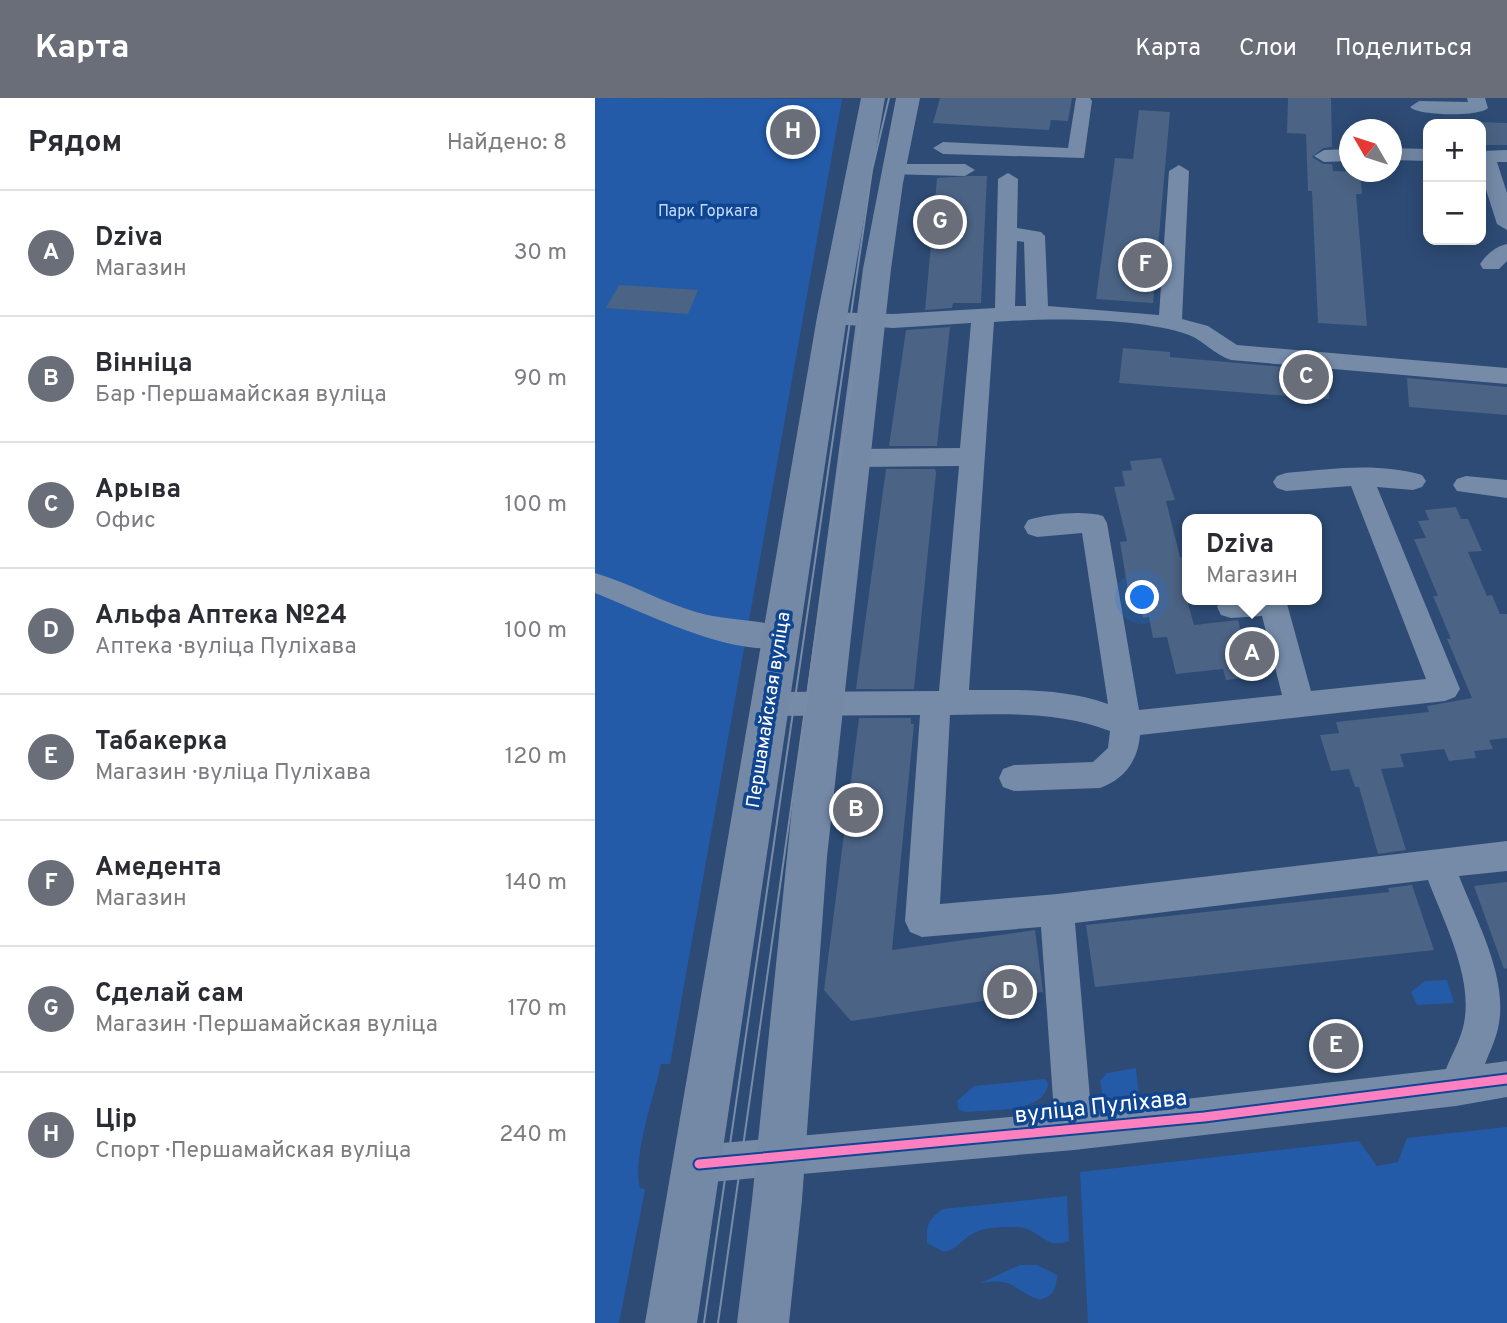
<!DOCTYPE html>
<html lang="ru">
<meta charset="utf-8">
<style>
body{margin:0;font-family:Overpass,sans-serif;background:#f7f7f7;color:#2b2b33}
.controls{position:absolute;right:21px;top:21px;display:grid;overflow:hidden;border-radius:14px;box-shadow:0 4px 18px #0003}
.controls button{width:63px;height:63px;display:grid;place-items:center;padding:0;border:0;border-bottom:2px solid #e1e1e2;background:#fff;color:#2b2b33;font:35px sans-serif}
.compass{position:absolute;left:744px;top:21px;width:63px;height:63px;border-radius:50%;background:#fff;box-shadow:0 4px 18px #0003;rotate:309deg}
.you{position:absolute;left:548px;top:500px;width:24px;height:24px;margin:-18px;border:5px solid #fff;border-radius:50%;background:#1a73e8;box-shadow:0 0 0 10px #1a73e833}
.badge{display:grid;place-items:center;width:46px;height:46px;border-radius:50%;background:#6a6e79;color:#fff;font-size:23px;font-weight:700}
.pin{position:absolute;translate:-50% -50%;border:4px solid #fff;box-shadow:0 2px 7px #0006}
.popup{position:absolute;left:587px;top:416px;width:140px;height:91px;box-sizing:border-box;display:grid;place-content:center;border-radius:14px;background:#fff;filter:drop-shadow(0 2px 5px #0005);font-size:23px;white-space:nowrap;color:#7c7c81}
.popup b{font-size:26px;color:#2b2b33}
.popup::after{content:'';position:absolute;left:50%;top:100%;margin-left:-14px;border:14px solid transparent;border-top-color:#fff}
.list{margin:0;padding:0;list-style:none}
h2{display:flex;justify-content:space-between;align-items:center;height:91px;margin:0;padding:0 28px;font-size:30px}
h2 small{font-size:23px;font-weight:400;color:#7c7c81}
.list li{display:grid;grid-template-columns:46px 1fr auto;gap:21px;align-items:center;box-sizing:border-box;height:126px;padding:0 28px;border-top:2px solid #e1e1e2}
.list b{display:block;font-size:26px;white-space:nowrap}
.list p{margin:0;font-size:23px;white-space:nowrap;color:#7c7c81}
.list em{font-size:23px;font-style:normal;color:#7c7c81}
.map{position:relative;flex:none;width:912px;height:1225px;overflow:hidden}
header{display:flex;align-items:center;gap:42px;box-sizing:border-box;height:98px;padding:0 35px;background:#6a6e79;color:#fff}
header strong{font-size:33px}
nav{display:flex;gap:38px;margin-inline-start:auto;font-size:24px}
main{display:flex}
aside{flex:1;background:#fff}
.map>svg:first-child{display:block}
.green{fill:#235ba9}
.building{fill:#4b6384}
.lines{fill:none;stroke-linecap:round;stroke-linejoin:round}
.minor{fill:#758ba8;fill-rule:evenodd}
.major{fill:#7489a6;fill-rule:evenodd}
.tram{stroke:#788ca7;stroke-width:2}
.cycleway-casing{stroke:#104592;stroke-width:13}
.cycleway{stroke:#ff80c0;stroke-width:9}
.labels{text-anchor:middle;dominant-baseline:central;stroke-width:7;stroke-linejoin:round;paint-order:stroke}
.far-park-label{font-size:16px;fill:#c4dcfd;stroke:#104592}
.street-label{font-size:19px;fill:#fff;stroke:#104592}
.near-street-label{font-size:23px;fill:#fff;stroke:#104592}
</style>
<header>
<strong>Карта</strong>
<nav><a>Карта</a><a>Слои</a><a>Поделиться</a></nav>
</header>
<main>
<aside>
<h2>Рядом<small>Найдено: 8</small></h2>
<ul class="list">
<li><span class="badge">A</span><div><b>Dziva</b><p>Магазин</p></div><em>30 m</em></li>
<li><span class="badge">B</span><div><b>Вінніца</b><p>Бар · Першамайская вуліца</p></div><em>90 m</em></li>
<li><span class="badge">C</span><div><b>Арыва</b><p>Офис</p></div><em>100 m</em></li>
<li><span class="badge">D</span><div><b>Альфа Аптека №24</b><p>Аптека · вуліца Пуліхава</p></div><em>100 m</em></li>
<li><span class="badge">E</span><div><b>Табакерка</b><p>Магазин · вуліца Пуліхава</p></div><em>120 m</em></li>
<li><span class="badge">F</span><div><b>Амедента</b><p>Магазин</p></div><em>140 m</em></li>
<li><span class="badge">G</span><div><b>Сделай сам</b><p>Магазин · Першамайская вуліца</p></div><em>170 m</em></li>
<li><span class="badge">H</span><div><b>Цір</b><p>Спорт · Першамайская вуліца</p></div><em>240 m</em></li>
</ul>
</aside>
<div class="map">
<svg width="912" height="1225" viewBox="0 0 912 1225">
<rect width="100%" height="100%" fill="#2d4b75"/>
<g class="green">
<path d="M0,0L247,1L75,966H66C59,1000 37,1058 45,1090L50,1091L49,1097L24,1225H0Z"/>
<path d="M852,882L859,905L822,907L816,894L830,883Z"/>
<path d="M541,970L544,998L516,1003L508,999L505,983L512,975Z"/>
<path d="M450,981L453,985C451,1016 394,1011 371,1014L364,1012L362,1003L379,988Z"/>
<path d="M912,1029V1225H493L485,1074L764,1043L782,1068L803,1064L812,1040Z"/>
<path d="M472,1098L474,1143C449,1153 444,1128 420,1129C408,1129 392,1129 381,1134C368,1139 364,1151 349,1154L332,1145C331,1128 333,1121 348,1111Z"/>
<path d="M425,1167H442L462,1177C461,1192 459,1197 445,1202C416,1192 422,1179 385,1185Z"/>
</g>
<g class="building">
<path d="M345,0H477L473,23L456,22L454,32L338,25Z"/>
<path d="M693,0H736L737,49L728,50L717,59L728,66H737L738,73L765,74L767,96H761L772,228L723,225L717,93H713L711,36L692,35Z"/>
<path d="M544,12L575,14L558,205L501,201L520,60L538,61Z"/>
<path d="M879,24L912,25V47H887L886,26Z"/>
<path d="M375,78H392L386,205H358L357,210L330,212L342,80Z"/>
<path d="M24,187L103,192L93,216L11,210Z"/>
<path d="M355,229L342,348H294L311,232Z"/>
<path d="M528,250L575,254V259L733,273L734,301L524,285Z"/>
<path d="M812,280L912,289V317L814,309Z"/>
<path d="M566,360L580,402L571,403L585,459L592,458V502L599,527L643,522L647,538L664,536L673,566L652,568L655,579L631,582L628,571L581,576L572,539L558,540L554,519L548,520L544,504L535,505L525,444L532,443L519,389L530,388L527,373L537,372L535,363Z"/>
<path d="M291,371H340L341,375L319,591H261Z"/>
<path d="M861,409L866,421H873L887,453L873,454L892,498L897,497L905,516H912V640L894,642L898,651L879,653L881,660L854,663L849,651L805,656L809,669L786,671L811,752L783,756L764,689H760L754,671L736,673L725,637L744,635L741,624L834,614L832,608L877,600L852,541H856L838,498H843L819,441L831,440L823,423L834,422L830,412Z"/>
<path d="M264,620H316V626H319L297,852L440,832L448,894L256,923L229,892Z"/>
<path d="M912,784V870L909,871L879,788Z"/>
<path d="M817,787L839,852L500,889L491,827L794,794L793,790Z"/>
</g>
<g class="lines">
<g class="minor">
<path d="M481,0H495L497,3L489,60L348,56L338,50L348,44L473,50Z"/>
<path d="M872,0H890L893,10C885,19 823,18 815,9L824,3L873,4Z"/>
<path d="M796,50L833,51V63L796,62Z"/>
<path d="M754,51V63L729,64L719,58L729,52Z"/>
<path d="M912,52V64H902L912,95V132L902,126L886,76V53Z"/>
<path d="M298,66H370L380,72L370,78L291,76L288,72Z"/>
<path d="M584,67L594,73L587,221L613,228L642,247L912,270V286L636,262C620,257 609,243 594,237C542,219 454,220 399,224L374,592C421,592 468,590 513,606L487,435L442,439L433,436L429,429L433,422C453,416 488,412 508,418L512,425L544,612L687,597L667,518L636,520L626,517L622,509L626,502H691L716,593L831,581L756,388L691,393L682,390L678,384L682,378L691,375C735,371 783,364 827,377L831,383L827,389L818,392L782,389L865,591L860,599L850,603L545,637C543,662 530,681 505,690L419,693L408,689L404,680L408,671L419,667L498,664L513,650L515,633C463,613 410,616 355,617L345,806L462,796L912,743V773L864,778C881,822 912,877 904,925C902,939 895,953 890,966L912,963V999L861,1008L479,1052L104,1085L91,1079L85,1066L91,1053L104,1047L459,1015L446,829L327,839L315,834L310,823L325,617L175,618L165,615L160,606L165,597L175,594L344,593L364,368L260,369L251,366L247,360L251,354L260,351L365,350L376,225L298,230L237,226L229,224L226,219L229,214L298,216L400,210L403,81L413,75L423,81L422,130L446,134L450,138L453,208L564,217L574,73ZM422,143L429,144L431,208H420ZM833,782C849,824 878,879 869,925C866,941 857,956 851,971L496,1012L480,825Z"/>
<path d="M912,146V163L904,171H888L885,166C891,157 901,148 912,146Z"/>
<path d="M871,378L912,382V400L862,393L858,387L862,381Z"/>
<path d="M0,475C35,485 66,504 101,514C132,523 166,521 196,531L200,539L196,547C144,564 49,514 0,495Z"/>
</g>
<g class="major">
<path d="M266,0H290L252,219L102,1225H50L222,219Z"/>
<path d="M301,0H325L308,85L296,171L232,759L207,1102L194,1225H142L157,1102L199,690L268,171Z"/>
</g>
<g class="tram">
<path d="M109,1225L277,72L294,0"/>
<path d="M123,1225L266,217"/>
</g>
<defs>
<path id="cycleway" d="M104,1066L609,1019L912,981"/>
</defs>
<use href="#cycleway" class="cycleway-casing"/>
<use href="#cycleway" class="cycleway"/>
</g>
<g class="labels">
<g class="far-park-label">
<text x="113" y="114">Парк Горкага</text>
</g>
<g class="street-label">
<text transform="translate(174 612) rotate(-81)">Першамайская вуліца</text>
</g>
<g class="near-street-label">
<text transform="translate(506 1010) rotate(-6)">вуліца Пуліхава</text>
</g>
</g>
</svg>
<div class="controls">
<button>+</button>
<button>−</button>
</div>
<svg class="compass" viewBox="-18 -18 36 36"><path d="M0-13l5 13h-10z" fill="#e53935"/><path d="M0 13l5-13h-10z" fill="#7c7c81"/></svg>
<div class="you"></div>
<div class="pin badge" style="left:657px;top:556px">A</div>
<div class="popup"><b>Dziva</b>Магазин</div>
<div class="pin badge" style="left:261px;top:712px">B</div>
<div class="pin badge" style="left:711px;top:279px">C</div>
<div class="pin badge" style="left:415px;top:894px">D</div>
<div class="pin badge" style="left:741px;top:948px">E</div>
<div class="pin badge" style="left:550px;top:167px">F</div>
<div class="pin badge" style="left:345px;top:124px">G</div>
<div class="pin badge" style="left:198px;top:34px">H</div>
</div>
</main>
